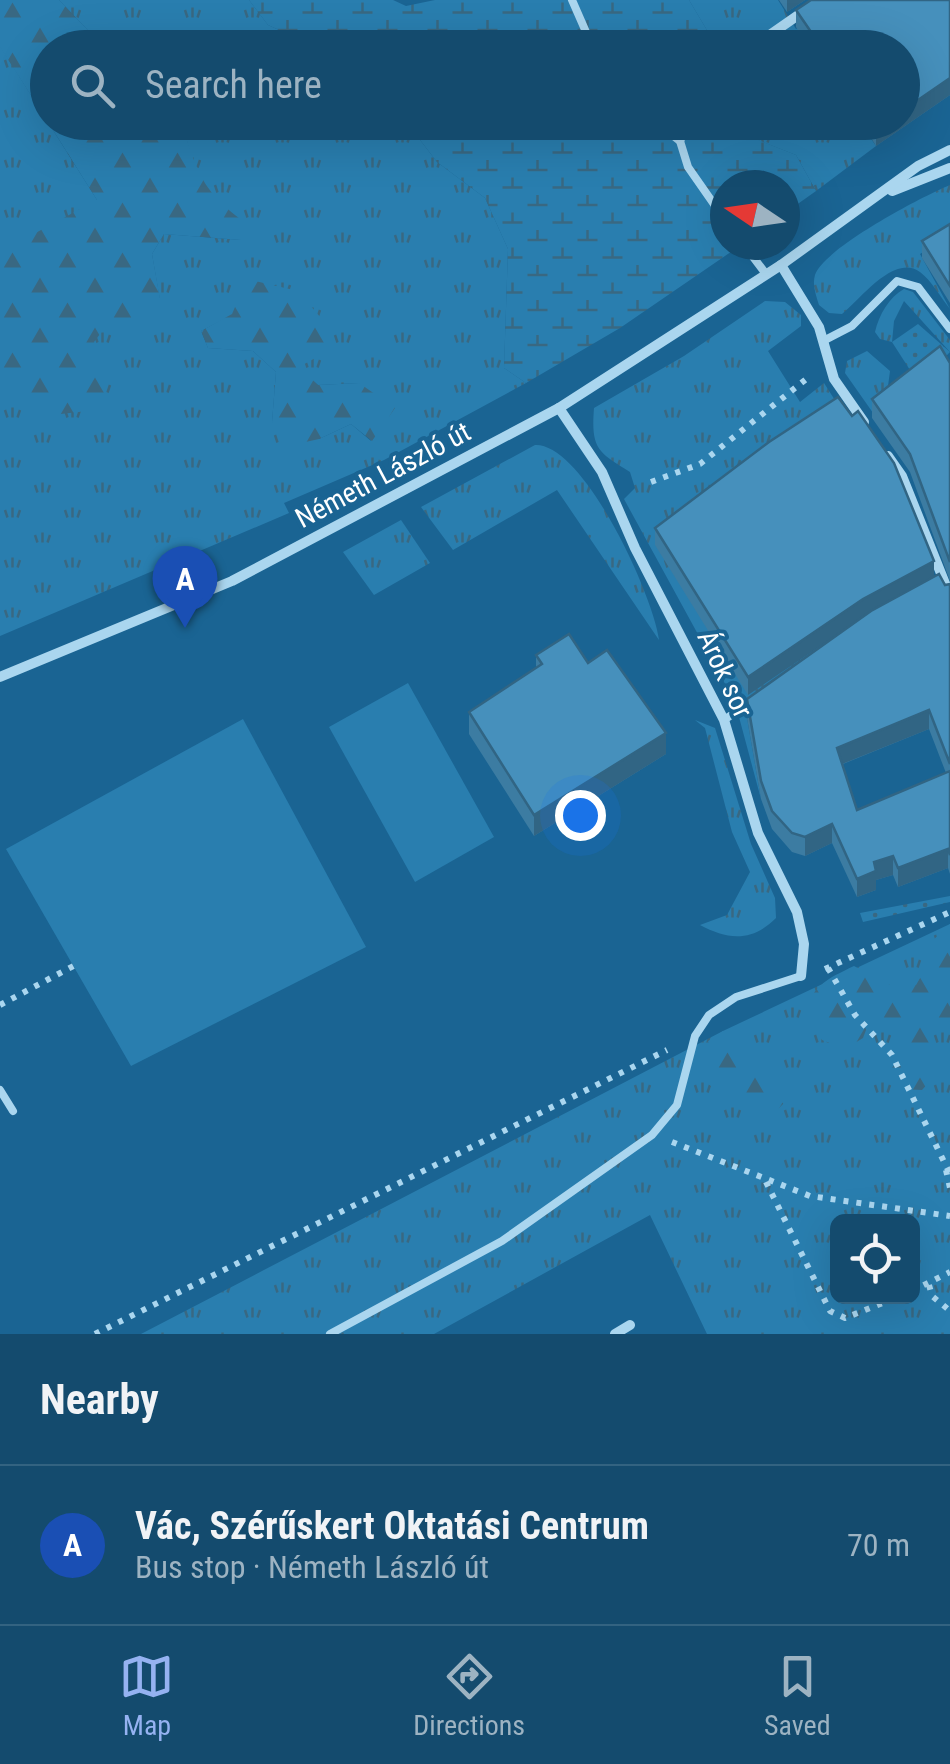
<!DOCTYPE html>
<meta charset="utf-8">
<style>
body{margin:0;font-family:"Roboto Condensed",sans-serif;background:#215576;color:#f1f3f6}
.controls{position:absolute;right:30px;bottom:30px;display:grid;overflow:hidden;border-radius:15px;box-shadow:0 10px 40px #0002}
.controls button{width:90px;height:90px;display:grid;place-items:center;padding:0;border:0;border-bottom:2px solid #336381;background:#144b6e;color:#f1f3f6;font:50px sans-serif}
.compass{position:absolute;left:710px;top:170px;width:90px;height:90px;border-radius:50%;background:#144b6e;box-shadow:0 10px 40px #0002;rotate:283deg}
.you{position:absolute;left:580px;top:815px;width:35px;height:35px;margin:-25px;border:8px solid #fff;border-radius:50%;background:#1a73e8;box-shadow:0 0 0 15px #1a73e833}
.badge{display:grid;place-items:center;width:65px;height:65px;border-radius:50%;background:#95b2f1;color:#fff;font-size:32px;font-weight:700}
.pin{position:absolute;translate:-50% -82px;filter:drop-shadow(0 2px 5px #0008)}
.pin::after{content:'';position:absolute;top:52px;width:35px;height:30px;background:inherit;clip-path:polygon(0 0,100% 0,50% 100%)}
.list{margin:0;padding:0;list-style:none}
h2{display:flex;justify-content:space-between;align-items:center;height:130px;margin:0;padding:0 40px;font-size:42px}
h2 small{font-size:32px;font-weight:400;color:#9db3c2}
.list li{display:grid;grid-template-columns:65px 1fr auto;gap:30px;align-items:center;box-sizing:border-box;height:160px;padding:0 40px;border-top:2px solid #336381}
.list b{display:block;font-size:38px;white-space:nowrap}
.list p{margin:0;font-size:32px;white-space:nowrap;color:#9db3c2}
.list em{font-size:32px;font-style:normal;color:#9db3c2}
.icon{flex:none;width:55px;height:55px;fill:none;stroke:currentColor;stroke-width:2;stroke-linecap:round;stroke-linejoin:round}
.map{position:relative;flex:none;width:950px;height:1334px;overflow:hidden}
.search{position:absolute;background:#144b6e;box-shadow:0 10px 40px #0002;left:30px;right:30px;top:30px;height:110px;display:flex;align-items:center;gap:25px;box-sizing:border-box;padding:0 35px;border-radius:55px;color:#9db3c2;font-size:38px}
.sheet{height:290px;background:#144b6e}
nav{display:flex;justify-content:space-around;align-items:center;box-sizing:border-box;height:140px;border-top:2px solid #336381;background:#144b6e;font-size:28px;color:#9db3c2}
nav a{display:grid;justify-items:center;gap:5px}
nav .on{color:#95b2f1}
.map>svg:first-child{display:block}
.grass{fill:url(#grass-tufts);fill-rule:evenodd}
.forest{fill:url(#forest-firs)}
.wetland{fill:url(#wetland-marsh)}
.garden{fill:url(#garden-dots)}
.pitch{fill:#297eaf}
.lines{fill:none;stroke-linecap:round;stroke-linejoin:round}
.path{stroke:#aad6ef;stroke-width:6;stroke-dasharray:5 8;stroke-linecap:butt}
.lane{stroke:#aad6ef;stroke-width:8}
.street{stroke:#aad6ef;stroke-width:10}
.wall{fill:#3c7ca2;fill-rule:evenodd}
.shaded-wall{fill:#316584}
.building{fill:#4690bc;stroke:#316584;stroke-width:2.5}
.labels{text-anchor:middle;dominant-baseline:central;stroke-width:8;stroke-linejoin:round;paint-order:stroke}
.street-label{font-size:28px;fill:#fff;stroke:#1a6493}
</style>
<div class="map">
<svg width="950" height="1334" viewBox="0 0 950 1334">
<defs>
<pattern id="grass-tufts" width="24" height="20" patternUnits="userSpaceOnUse" patternTransform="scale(2.5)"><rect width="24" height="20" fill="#297eaf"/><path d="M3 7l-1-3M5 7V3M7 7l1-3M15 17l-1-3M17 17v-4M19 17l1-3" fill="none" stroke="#396882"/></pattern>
<pattern id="forest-firs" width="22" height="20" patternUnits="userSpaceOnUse" patternTransform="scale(2.5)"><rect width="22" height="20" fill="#297eaf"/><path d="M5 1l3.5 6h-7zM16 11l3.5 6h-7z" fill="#396882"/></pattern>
<pattern id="wetland-marsh" width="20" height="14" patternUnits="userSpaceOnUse" patternTransform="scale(2.5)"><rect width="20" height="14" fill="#297eaf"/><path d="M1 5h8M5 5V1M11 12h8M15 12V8" fill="none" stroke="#396882"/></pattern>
<pattern id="garden-dots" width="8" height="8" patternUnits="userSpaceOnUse" patternTransform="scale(2.5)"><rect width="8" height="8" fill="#297eaf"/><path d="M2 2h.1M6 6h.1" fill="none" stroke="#396882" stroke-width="1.8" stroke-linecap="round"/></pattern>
</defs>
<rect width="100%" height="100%" fill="#1a6493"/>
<g class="grass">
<path d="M59,0H249L268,25L317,47H104Z"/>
<path d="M689,0H778L796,29L841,0H854L801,37L808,48L717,47Z"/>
<path d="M0,46L160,300L152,254L164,234L241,240L196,173L182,123H407L437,162L485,198L508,249L504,368L526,383L384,460L284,503L289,513L0,636ZM232,315L318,385L359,383L371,441L351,424L319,439L272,422L276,372L253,351L208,348L201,331Z"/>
<path d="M752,123H860L876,146L816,191L796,155L755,139Z"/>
<path d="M950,185V235L920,254L950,309C941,298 931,280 920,272C894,253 860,300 842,314L829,313L819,305C816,295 812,285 815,275C824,248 923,196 950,185Z"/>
<path d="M904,289L913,292L950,340V352L904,301L894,321L892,342L880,339L875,332C879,315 889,297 904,289Z"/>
<path d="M765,301L785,302L801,315V326L768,351L800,402L824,383L878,468L855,618L871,631L747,718L761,799L735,702L624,499L635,488L630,472C597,452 591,448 594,408L684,356Z"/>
<path d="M867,351L890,371L885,408L911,467L845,373L847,361Z"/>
<path d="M535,445C584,443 654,597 659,640L557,490L453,550L421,507Z"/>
<path d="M401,520L430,563L374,595L343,552Z"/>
<path d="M695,720L715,728L751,844L775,898L776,918C752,942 728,940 700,925L727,915L750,872L732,832L705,728Z"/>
<path d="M950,924V1334H707L650,1215L434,1334H141L723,1031ZM838,1222H912V1296H838Z"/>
</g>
<g class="forest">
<path d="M0,0H59L104,47L48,48V122L0,47Z"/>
<path d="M48,122L182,123C198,178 206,197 255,229L241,240L164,234L152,254L161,304L147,326L109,322L94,342L108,382L96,410L52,415L0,378V252L97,200Z"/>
<path d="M247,279L298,291L332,331L319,356L299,367L318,385L359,383L395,408L372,441L351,424L319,439L283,447L272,422L276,372L253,351L208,348L201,331L232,314Z"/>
<path d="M950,924V1032L929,1020L924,1028C936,1051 942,1070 922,1090L899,1089L885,1075L903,1056L904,1034L883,1021L869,1022L863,1038L845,1049L822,1040L805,1017C810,986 827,979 854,966L890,985H916L932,957L930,943Z"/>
<path d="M723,1031L741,1040L750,1070L772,1078L785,1102L773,1114C743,1117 720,1096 700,1075L701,1046Z"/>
</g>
<g class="wetland">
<path d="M249,0H393L406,6L435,0H689L717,47H317L268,25Z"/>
<path d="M407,123H752L756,139L796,155L816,191L785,213V185H725V245H741L620,328L526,383L504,368L508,249L485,198L437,162Z"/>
</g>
<g class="garden">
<path d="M918,324L950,352L919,384L892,342Z"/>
<path d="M950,896V902L863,922L860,913Z"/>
</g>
<g class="pitch">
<path d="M408,683L494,837L415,882L329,727Z"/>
<path d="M243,719L366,947L131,1066L6,849Z"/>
</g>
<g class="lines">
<g class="path">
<path d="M651,482L700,464L810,376"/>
<path d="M828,968L855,1015L892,1055L950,1174"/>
<path d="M825,969L950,912"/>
<path d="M0,1005L79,963"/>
<path d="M672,1142L810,1196L950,1216"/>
<path d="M946,1170L950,1188"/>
<path d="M766,1182L830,1311L845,1318L900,1296"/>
<path d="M929,1285L932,1296L949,1310"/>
<path d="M912,1291L950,1272"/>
<path d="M95,1334L667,1050"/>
</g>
<g class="lane">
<path d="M572,0L593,48"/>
<path d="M759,48L771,34"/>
<path d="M656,122L680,141L688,167L725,220"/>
<path d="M680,141L689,122"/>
<path d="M744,245L766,274"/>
<path d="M825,340L852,326L897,281L918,287L950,329"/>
<path d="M724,720L752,701"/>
<path d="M0,1090L13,1111"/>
<path d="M330,1334L502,1241L652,1135L677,1105L695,1036L709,1015L736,997L801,976"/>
</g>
<g class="street">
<path d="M771,34L820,0"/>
<path d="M892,191L950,168"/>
<path d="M781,265L819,327L834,379L864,422"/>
<path d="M559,408L602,472L635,548L724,720L758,833L797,912L804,944L801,976"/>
<path d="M888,456L902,476L950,596"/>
<path d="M0,677L232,581L559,408L781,265L918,166L950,150"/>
<path d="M615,1334L630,1325"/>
</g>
</g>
<g class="wall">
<path d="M779,0H805L787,12Z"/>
<path d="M950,0V95L876,146L861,122H902V48H810L796,27V10Z"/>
<path d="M950,224V303L922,258V241Z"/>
<path d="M950,363V581L910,472L872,418V399Z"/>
<path d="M655,528L934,577L945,585L950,584V874L948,868L898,887L893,875L876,880V890L857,897L832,843L805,856L792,852L772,829L761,799L747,718V699L860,618L748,695L655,545ZM929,729L946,773L857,810L843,764Z"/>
<path d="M536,655L588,663L666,754L534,836L469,734V712L536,668Z"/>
</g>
<g class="shaded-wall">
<path d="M787,0H805L787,12Z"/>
<path d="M950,78V95L876,146V129L885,122H902V111Z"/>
<path d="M934,561V579L863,617L748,695V677L863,599Z"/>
<path d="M929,710V729L837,766V748Z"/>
<path d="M666,733V754L534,836V815Z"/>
<path d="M832,824V843L805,856V837Z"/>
<path d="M948,849V868L898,887V868Z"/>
<path d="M893,856V875L876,880V890L857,897V879L874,862Z"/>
</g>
<g class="building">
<path d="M811,0H950V78L902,111V48H822L796,10Z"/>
<path d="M872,122H885L876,129Z"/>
<path d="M950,224V286L922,241Z"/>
<path d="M940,346L950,363V562L910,454L872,399Z"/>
<path d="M838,397L852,416L858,411L894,463L934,561L863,599L748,677L655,528L769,442Z"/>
<path d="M939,574L945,585L950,584V764L929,710L837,748L857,810L950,771V855L948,849L898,868L893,856L874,862L876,871L857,879L832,824L805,837L792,833L772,811L761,781L747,699L871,611Z"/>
<path d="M569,634L588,663L607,650L666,733L534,815L469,712L542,664L536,655Z"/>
</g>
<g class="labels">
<g class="street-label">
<text transform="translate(383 475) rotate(-28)">Németh László út</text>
<text transform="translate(725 674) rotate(65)">Árok sor</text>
</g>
</g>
</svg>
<div class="controls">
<button><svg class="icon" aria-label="locate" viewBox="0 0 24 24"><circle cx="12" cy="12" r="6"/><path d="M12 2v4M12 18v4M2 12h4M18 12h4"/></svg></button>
</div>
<svg class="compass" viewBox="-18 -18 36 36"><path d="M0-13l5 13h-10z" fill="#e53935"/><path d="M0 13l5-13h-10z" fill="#9db3c2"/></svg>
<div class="you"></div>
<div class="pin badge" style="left:185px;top:628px;background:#1a4fb4">A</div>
<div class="search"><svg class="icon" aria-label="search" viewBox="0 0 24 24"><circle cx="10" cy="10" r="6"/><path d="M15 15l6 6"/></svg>Search here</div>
</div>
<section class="sheet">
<h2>Nearby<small></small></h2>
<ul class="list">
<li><span class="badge" style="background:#1a4fb4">A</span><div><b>Vác, Szérűskert Oktatási Centrum</b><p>Bus stop · Németh László út</p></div><em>70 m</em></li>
</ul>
</section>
<nav>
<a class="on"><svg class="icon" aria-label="map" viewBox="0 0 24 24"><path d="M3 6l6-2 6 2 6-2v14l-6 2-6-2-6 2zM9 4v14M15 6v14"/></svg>Map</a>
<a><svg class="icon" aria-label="directions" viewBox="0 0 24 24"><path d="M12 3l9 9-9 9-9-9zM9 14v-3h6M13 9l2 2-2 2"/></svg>Directions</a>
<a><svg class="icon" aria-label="saved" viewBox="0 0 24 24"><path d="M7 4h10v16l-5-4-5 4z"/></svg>Saved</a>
</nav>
